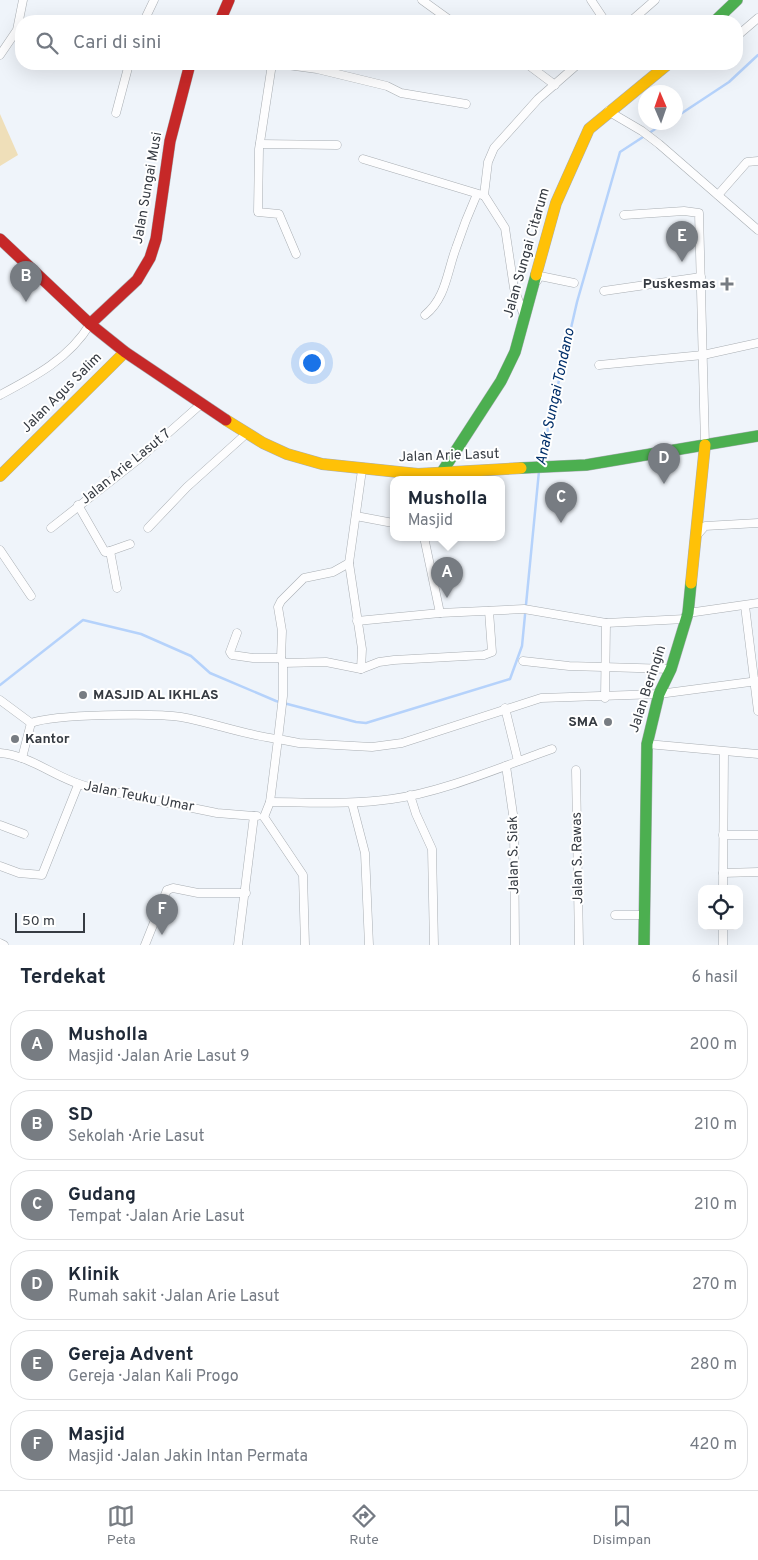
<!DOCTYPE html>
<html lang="id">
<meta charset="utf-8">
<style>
body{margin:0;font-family:Overpass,sans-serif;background:#f2f2f3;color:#1f2937}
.controls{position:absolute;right:15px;bottom:15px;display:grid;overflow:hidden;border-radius:10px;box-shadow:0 5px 20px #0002}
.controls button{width:45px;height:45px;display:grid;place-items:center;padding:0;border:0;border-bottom:1px solid #e0e1e3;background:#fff;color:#1f2937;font:25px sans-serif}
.compass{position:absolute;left:638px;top:85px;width:45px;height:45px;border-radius:50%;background:#fff;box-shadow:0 5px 20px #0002;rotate:358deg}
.scale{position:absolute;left:15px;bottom:12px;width:70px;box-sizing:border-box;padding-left:5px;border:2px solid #363b42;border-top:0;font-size:14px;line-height:18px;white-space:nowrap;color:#363b42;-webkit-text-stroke:4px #fff;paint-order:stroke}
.you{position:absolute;left:311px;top:362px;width:18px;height:18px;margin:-12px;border:4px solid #fff;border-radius:50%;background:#1a73e8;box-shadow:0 0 0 8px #1a73e833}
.badge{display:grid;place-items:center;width:32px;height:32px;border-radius:50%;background:#777c82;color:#fff;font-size:16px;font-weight:700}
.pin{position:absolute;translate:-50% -41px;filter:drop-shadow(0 1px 2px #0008)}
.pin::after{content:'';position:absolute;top:26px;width:18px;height:15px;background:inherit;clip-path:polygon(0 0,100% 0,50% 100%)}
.popup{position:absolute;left:390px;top:476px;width:115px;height:65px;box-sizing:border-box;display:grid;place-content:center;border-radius:10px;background:#fff;filter:drop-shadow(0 1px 4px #0005);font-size:16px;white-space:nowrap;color:#747a83}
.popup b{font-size:19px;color:#1f2937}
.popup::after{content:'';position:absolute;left:50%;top:100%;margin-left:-10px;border:10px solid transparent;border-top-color:#fff}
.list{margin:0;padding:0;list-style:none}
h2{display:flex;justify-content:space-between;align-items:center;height:65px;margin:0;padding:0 20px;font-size:21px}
h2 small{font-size:16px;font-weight:400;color:#747a83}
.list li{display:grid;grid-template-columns:32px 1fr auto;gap:15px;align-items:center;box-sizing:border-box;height:70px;margin:0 10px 10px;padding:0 10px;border:1px solid #e0e1e3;border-radius:20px}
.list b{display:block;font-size:19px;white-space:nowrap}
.list p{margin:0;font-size:16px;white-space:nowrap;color:#747a83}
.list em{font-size:16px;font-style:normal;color:#747a83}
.icon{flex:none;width:28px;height:28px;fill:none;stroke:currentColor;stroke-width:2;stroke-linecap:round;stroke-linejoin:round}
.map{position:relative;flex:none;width:758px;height:945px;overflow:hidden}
.search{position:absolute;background:#fff;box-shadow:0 5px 20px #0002;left:15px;right:15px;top:15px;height:55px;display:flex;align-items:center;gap:12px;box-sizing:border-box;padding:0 18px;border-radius:20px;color:#747a83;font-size:19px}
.sheet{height:545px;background:#fff}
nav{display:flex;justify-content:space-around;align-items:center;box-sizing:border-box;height:70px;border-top:1px solid #e0e1e3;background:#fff;font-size:14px;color:#747a83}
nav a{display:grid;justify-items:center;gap:2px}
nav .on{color:#777c82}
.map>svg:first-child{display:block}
.green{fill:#efdfb9}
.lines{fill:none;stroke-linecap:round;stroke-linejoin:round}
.stream{stroke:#b5d2fb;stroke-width:2.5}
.street-casing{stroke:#a9aeb3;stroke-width:9}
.fast-casing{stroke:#a9aeb3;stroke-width:12}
.slow-casing{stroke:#a9aeb3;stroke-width:12}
.jam-casing{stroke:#a9aeb3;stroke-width:12}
.street{stroke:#fdfdfe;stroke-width:8}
.fast{stroke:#4caf50;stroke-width:11}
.slow{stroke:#ffc107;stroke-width:11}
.jam{stroke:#c62828;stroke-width:11}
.poi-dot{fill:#777c82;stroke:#fff;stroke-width:2}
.labels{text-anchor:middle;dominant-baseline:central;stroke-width:4;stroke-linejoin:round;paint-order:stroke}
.street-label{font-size:14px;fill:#363b42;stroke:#fff}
.poi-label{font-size:14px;font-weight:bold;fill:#363b42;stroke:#fff;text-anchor:end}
.water-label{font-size:15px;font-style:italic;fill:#002f6a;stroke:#fff}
</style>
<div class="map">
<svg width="758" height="945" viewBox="0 0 758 945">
<rect width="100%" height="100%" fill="#eff4fa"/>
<path class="green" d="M0,114L18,155L0,166Z"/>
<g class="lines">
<g class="stream">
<path d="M676,117L729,82L758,55"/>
<path d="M540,463L577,302L620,152L666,122"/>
<path d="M0,685L83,620L141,634L191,656L210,673L276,701L356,722L366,723L510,679L522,646L539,471"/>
</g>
<defs>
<g id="street">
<path d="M422,0L451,21"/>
<path d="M591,0L605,21"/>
<path d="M144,21L154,0"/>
<path d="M631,21L655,0"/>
<path d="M737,36L758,18"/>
<path d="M0,55L17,30L23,0"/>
<path d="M272,64L259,149L258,212L279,214L296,254"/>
<path d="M280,64L317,69L387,86L401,93L466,104"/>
<path d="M527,64L555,85"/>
<path d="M608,111L642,131L659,144L758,230"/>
<path d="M116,113L129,64"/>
<path d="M260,144L337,145"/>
<path d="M363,159L482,195"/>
<path d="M718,195L747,162L758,161"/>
<path d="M624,215L684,211L699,213L705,445"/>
<path d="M537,281L540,276L574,283"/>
<path d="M604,291L701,277"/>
<path d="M425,315C446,298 447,272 456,248C462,230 469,212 477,194"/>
<path d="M524,316L514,288L505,228L484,195L488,162L494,148L538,99L578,64"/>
<path d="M599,365L703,355L758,343"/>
<path d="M0,395C34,377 70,358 90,324"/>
<path d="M362,470L349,563L333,572L304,578L281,601L278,607L282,631L281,658L283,663V696L278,739L299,743L372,747L402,743L541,698L659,694L758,681"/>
<path d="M78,505L105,552L110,551L117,588"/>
<path d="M356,516L393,523"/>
<path d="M51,528L140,458L200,405"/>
<path d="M148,528L187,487L246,434"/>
<path d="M698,534L705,526L758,523"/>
<path d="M424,537L440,613"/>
<path d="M0,550L31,596"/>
<path d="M110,551L130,544"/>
<path d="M349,563L362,649L361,669"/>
<path d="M745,606L758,711"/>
<path d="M688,613L758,603"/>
<path d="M357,621L440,613L524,609L606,623L685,619"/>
<path d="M237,633L230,652L232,655L253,658H281"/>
<path d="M523,661L569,666L671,669"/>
<path d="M283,663L326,662L361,669L379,662L394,660L484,655L492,652L489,611"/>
<path d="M605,698L606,623"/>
<path d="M0,700L31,723C55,714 155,713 181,717C214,723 244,735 278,739L270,802L264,817"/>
<path d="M505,708L518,761"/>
<path d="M647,744L758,754"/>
<path d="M0,753C33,756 58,780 89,787L217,813L254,816"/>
<path d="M22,758L31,723"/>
<path d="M506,766L514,821L515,945"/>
<path d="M576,770L579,945"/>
<path d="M410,795L416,814L432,849L434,945"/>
<path d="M270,802C311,802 352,805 392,799C444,792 503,766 552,749"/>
<path d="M352,803L365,853L369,945"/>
<path d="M264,817L303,875L305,945"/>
<path d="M0,825L24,834"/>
<path d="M723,835H758"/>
<path d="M0,866L19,873L42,875L78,785"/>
<path d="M723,873L758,872"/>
<path d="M723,889L724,752"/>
<path d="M615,915H644"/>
<path d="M723,926V945"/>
<path d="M0,943L4,945"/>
<path d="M145,945L167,890L173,888L198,893H246"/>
<path d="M238,945L254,816H257"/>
</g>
<g id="fast">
<path d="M715,21L737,0"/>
<path d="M521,468L586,465L758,436"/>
<path d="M442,472L501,381L515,352L536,275"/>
<path d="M644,945L647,744L659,694L671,669L688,613L691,583"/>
</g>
<g id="slow">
<path d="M536,275L556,203L589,129L668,64"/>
<path d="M226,420L263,443L287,454L322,464L418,474L521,468"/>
<path d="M0,476L125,352"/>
<path d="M691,583L705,445"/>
</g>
<g id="jam">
<path d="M220,21L229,0"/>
<path d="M0,239L90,324L125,352L226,420"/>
<path d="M90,324L137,280L150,258L156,239L170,141L190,64"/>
</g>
</defs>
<use href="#street" class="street-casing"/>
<use href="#fast" class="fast-casing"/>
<use href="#slow" class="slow-casing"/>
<use href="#jam" class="jam-casing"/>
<use href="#street" class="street"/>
<use href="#fast" class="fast"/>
<use href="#slow" class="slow"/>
<use href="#jam" class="jam"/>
</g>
<g class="poi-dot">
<path d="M724.5 276.5h5v5h5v5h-5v5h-5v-5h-5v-5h5z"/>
<circle cx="83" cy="695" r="5"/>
<circle cx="608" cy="722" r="5"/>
<circle cx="15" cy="739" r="5"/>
</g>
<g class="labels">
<g class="street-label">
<text transform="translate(148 188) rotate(-80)">Jalan Sungai Musi</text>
<text transform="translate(527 253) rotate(-74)">Jalan Sungai Citarum</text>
<text transform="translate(62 393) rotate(-45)">Jalan Agus Salim</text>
<text transform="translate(449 456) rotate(-2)">Jalan Arie Lasut</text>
<text transform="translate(126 467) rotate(-39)">Jalan Arie Lasut 7</text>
<text transform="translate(648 689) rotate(-72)">Jalan Beringin</text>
<text transform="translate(139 797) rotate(11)">Jalan Teuku Umar</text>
<text transform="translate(514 855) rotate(-91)">Jalan S. Siak</text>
<text transform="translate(578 858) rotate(-91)">Jalan S. Rawas</text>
</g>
<g class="poi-label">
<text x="716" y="284">Puskesmas</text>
<text x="93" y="695" text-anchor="start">MASJID AL IKHLAS</text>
<text x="598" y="722">SMA</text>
<text x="25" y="739" text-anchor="start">Kantor</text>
</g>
<g class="water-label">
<text transform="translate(556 397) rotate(-78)">Anak Sungai Tondano</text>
</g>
</g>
</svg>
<div class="controls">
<button><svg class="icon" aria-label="locate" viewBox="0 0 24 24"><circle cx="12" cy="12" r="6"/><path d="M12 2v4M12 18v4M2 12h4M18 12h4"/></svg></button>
</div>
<svg class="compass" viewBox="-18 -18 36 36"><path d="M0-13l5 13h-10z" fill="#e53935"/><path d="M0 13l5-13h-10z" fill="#747a83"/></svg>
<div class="scale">50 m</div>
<div class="you"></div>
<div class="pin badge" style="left:447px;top:598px">A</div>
<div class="popup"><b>Musholla</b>Masjid</div>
<div class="pin badge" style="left:26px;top:302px">B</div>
<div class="pin badge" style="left:561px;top:523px">C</div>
<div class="pin badge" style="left:664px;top:484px">D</div>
<div class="pin badge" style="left:682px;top:262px">E</div>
<div class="pin badge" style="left:162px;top:935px">F</div>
<div class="search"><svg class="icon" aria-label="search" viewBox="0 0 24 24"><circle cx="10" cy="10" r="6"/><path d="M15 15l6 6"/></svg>Cari di sini</div>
</div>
<section class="sheet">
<h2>Terdekat<small>6 hasil</small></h2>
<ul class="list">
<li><span class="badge">A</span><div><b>Musholla</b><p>Masjid · Jalan Arie Lasut 9</p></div><em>200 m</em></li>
<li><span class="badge">B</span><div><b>SD</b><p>Sekolah · Arie Lasut</p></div><em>210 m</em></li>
<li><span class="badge">C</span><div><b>Gudang</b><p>Tempat · Jalan Arie Lasut</p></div><em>210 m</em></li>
<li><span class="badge">D</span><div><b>Klinik</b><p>Rumah sakit · Jalan Arie Lasut</p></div><em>270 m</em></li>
<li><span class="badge">E</span><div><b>Gereja Advent</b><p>Gereja · Jalan Kali Progo</p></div><em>280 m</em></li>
<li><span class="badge">F</span><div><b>Masjid</b><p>Masjid · Jalan Jakin Intan Permata</p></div><em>420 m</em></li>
</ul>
</section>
<nav>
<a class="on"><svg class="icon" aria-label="map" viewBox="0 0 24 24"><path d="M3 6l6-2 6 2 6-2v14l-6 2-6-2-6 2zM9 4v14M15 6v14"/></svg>Peta</a>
<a><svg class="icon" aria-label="directions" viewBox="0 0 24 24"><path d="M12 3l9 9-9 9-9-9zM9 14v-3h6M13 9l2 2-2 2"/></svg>Rute</a>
<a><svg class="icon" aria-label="saved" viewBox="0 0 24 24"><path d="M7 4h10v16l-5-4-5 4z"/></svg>Disimpan</a>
</nav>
